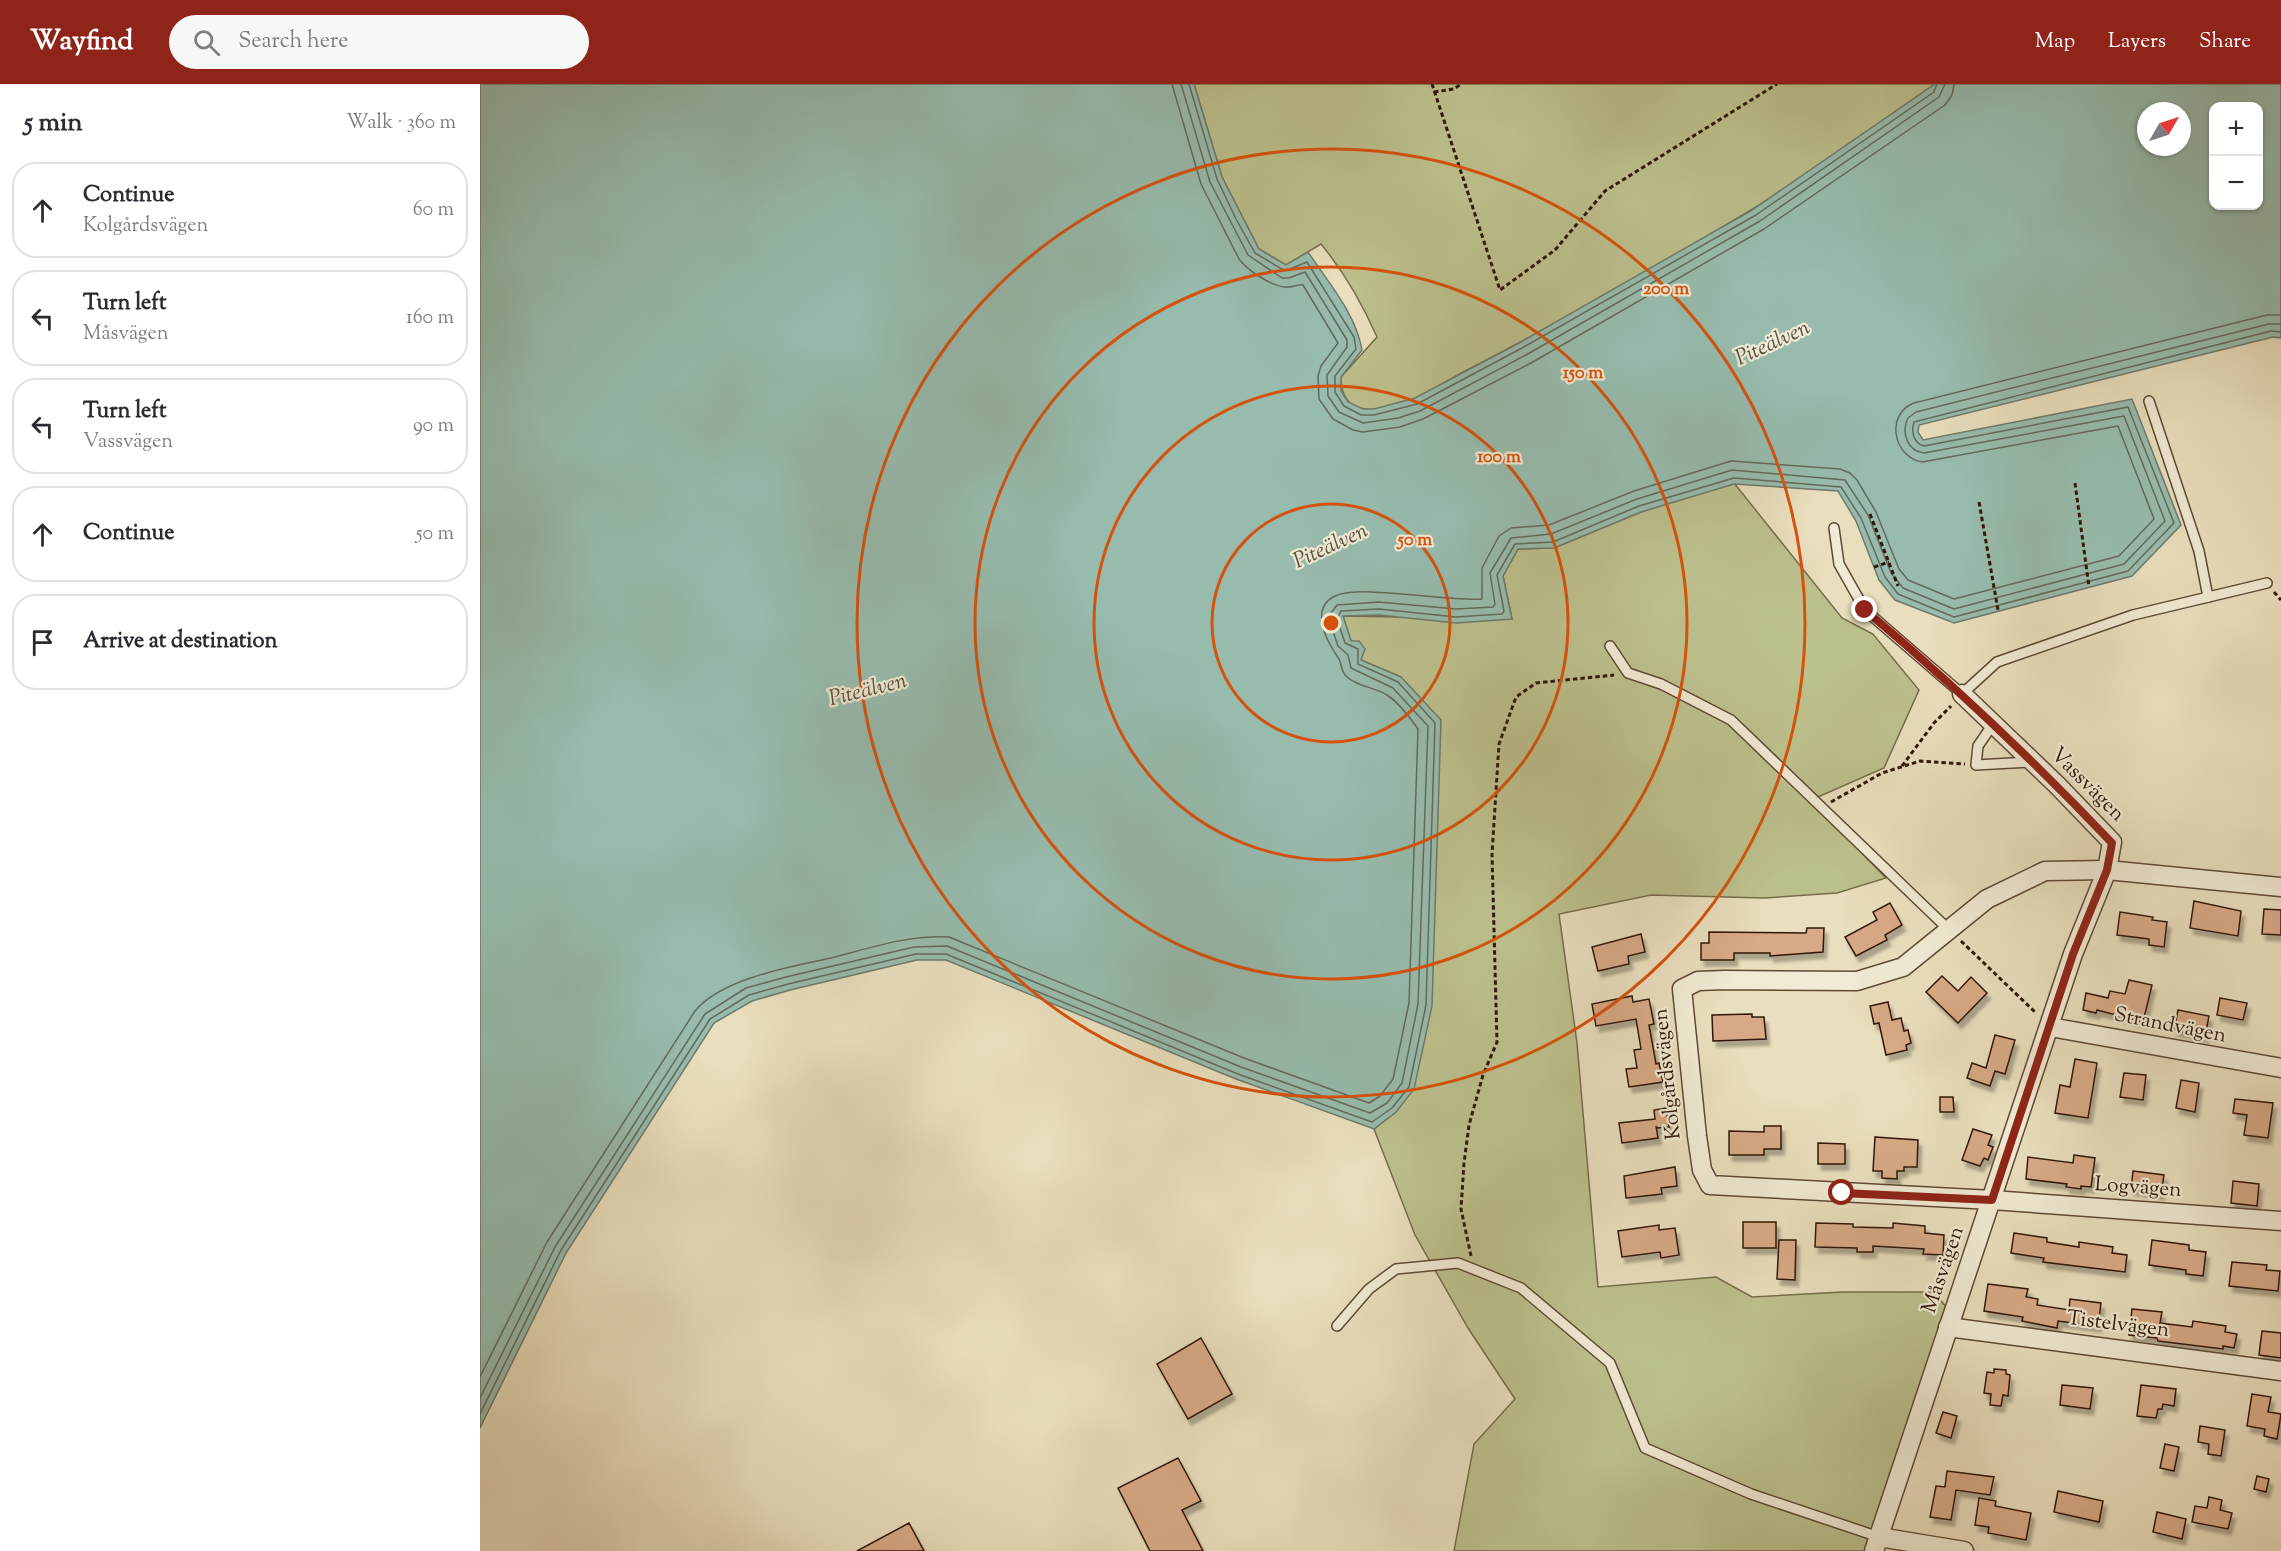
<!DOCTYPE html>
<meta charset="utf-8">
<style>
body{margin:0;font-family:"Sorts Mill Goudy",serif;background:#f7f7f7;color:#2b2b33}
.controls{position:absolute;right:18px;top:18px;display:grid;overflow:hidden;border-radius:12px;box-shadow:0 2px 4px #0004}
.controls button{width:54px;height:54px;display:grid;place-items:center;padding:0;border:0;border-bottom:2px solid #e1e1e2;background:#fff;color:#2b2b33;font:30px sans-serif}
.compass{position:absolute;left:1657px;top:18px;width:54px;height:54px;border-radius:50%;background:#fff;box-shadow:0 2px 4px #0004;rotate:51deg}
.stop{position:absolute;width:18px;height:18px;margin:-14px;border:4px solid #8f2418;border-radius:50%;background:#fff}
.stop.end{background:#8f2418;border-color:#fff;box-shadow:0 2px 6px #0008}
.list{margin:0;padding:0;list-style:none}
h2{display:flex;justify-content:space-between;align-items:center;height:78px;margin:0;padding:0 24px;font-size:26px}
h2 small{font-size:20px;font-weight:400;color:#7c7c81}
.list li{display:grid;grid-template-columns:39px 1fr auto;gap:18px;align-items:center;box-sizing:border-box;height:96px;margin:0 12px 12px;padding:0 12px;border:2px solid #e1e1e2;border-radius:24px}
.list b{display:block;font-size:22px;white-space:nowrap}
.list p{margin:0;font-size:20px;white-space:nowrap;color:#7c7c81}
.list em{font-size:20px;font-style:normal;color:#7c7c81}
.icon{flex:none;width:33px;height:33px;fill:none;stroke:currentColor;stroke-width:2;stroke-linecap:round;stroke-linejoin:round}
.map{position:relative;flex:none;width:1801px;height:1467px;overflow:hidden}
header{display:flex;align-items:center;gap:36px;box-sizing:border-box;height:84px;padding:0 30px;background:#8f2418;color:#fff}
header strong{font-size:28px}
nav{display:flex;gap:33px;margin-inline-start:auto;font-size:21px}
.search{width:420px;height:54px;background:#f7f7f7;display:flex;align-items:center;gap:15px;box-sizing:border-box;padding:0 21px;border-radius:33px;color:#7c7c81;font-size:22px}
main{display:flex}
aside{flex:1;background:#fff}
.map>svg:first-child{display:block}
.green{fill:#bcc08d;stroke:#766c4a;stroke-width:1.5}
.water{fill:#97bcae;stroke:#6e7a6c;stroke-width:1.5;fill-rule:evenodd}
.lines{fill:none;stroke-linecap:round;stroke-linejoin:round}
.shore{stroke:#646a5b;stroke-width:1.5}
.building{fill:#d7a986;stroke:#311708;stroke-width:1.5;filter:url(#shadow)}
.service-casing{stroke:#5f4935;stroke-width:12}
.minor-casing{stroke:#5f4935;stroke-width:21}
.path{stroke:#311708;stroke-width:3;stroke-dasharray:4.5 3;stroke-linecap:butt}
.service{stroke:#f1ead4;stroke-width:9}
.minor{stroke:#f1ead4;stroke-width:18}
.route{stroke:#8f2418;stroke-width:8}
.ring{fill:none;stroke:#d6520c;stroke-width:3}
.labels{text-anchor:middle;dominant-baseline:central;stroke-width:4.5;stroke-linejoin:round;paint-order:stroke}
.street-label{font-size:21px;fill:#311708;stroke:#f1ead4}
.water-label{font-size:22px;font-style:italic;fill:#555142;stroke:#f1ead4}
.centre{fill:#d6520c;stroke:#f1ead4;stroke-width:3}
.ring-label{font-size:18px;text-anchor:middle;font-weight:bold;fill:#d6520c;stroke:#f1ead4;stroke-width:4.5;stroke-linejoin:round;paint-order:stroke}
</style>
<header>
<strong>Wayfind</strong>
<div class="search"><svg class="icon" aria-label="search" viewBox="0 0 24 24"><circle cx="10" cy="10" r="6"/><path d="M15 15l6 6"/></svg>Search here</div>
<nav><a>Map</a><a>Layers</a><a>Share</a></nav>
</header>
<main>
<aside>
<h2>5 min<small>Walk · 360 m</small></h2>
<ul class="list">
<li><svg class="icon" aria-label="ahead" viewBox="0 0 24 24"><path d="M12 20V5M6 11l6-6 6 6"/></svg><div><b>Continue</b><p>Kolgårdsvägen</p></div><em>60 m</em></li>
<li><svg class="icon" aria-label="left" viewBox="0 0 24 24"><path d="M17 20v-9H6M10 6l-5 5 5 5"/></svg><div><b>Turn left</b><p>Måsvägen</p></div><em>160 m</em></li>
<li><svg class="icon" aria-label="left" viewBox="0 0 24 24"><path d="M17 20v-9H6M10 6l-5 5 5 5"/></svg><div><b>Turn left</b><p>Vassvägen</p></div><em>90 m</em></li>
<li><svg class="icon" aria-label="ahead" viewBox="0 0 24 24"><path d="M12 20V5M6 11l6-6 6 6"/></svg><div><b>Continue</b></div><em>50 m</em></li>
<li><svg class="icon" aria-label="arrive" viewBox="0 0 24 24"><path d="M6 21V4h12l-3 4 3 4H6"/></svg><div><b>Arrive at destination</b></div></li>
</ul>
</aside>
<div class="map">
<svg width="1801" height="1467" viewBox="0 0 1801 1467">
<defs>
<filter id="shadow"><feDropShadow dx="3.5" dy="6" stdDeviation="1.5" flood-color="#0004"/></filter>
</defs>
<rect width="100%" height="100%" fill="#e9debd"/>
<filter id="stains"><feTurbulence type="fractalNoise" baseFrequency=".00333" numOctaves="4"/><feColorMatrix values="0 0 0 0 .2 0 0 0 0 .09 0 0 0 0 .02 0 0 0 .5 -.17"/></filter>
<radialGradient id="worn" r=".72"><stop offset=".6" stop-color="#630" stop-opacity="0"/><stop offset="1" stop-color="#630" stop-opacity=".3"/></radialGradient>
<g class="green">
<path d="M714,0H1455C1394,42 1334,88 1271,126C1179,182 1085,236 989,285C959,300 921,330 885,325C867,323 861,309 861,293L897,253C882,219 865,189 841,160L806,181L779,165L762,132L742,93Z"/>
<path d="M1254,399L1362,534L1393,550L1439,606L1404,684L1331,716L1406,794L1357,809L1284,814L1171,811L1079,830L1097,959L1118,1203L1236,1193L1272,1213L1363,1208H1454L1470,1228L1387,1467H974L994,1360L1035,1315L988,1244L935,1151L894,1045L916,1028L921,593L881,576L871,557L863,532L1032,535L1023,492L1038,465L1074,464L1161,428Z"/>
</g>
<path class="water" d="M0,0H714L742,93L762,132L779,165L806,181L828,168C848,198 876,230 882,266L861,293V307L868,318L883,325H894L935,314L1039,259L1272,126L1455,0H1801V254L1793,253L1439,341L1438,348L1443,356L1652,315L1701,441L1652,492L1474,539L1415,516L1399,496L1376,437L1358,407L1254,400L1161,428L1074,464L1038,465L1023,492L1032,535L976,539L899,531L863,532L871,557H879L885,565L881,576L921,593L961,636L952,922L934,1005L916,1028L894,1045L756,995L466,876H437L310,906L272,917L234,939L86,1169L0,1344ZM1734,22H1778V122H1734ZM1666,27H1702V63H1666Z"/>
<g class="lines">
<g class="shore">
<path d="M692,0L721,100L759,175C767,186 791,202 805,203C812,204 817,200 823,201L858,259L841,282L838,292L839,315L853,335L873,346L883,348L920,343L943,335L1051,279L1284,145L1465,21L1472,11L1474,0"/>
<path d="M701,0L730,98L768,171L802,194H809L825,188L867,256V263L847,291L848,312L859,328L883,339L918,334L940,327L1046,271L1280,137L1459,13L1465,0"/>
<path d="M709,0L737,95L756,135L775,169L805,187L827,178L874,253L876,265L855,292V308L864,322L881,331H894L937,320L1042,264L1276,131L1454,8L1457,0"/>
<path d="M0,1293L67,1158L215,927C242,894 311,883 351,874C390,864 427,851 469,853L764,974L889,1019L900,1012L913,995L929,919L938,645C931,635 918,618 907,611C895,603 877,603 866,592C861,587 862,581 859,575C853,566 848,559 844,547C840,534 840,519 855,512C881,500 966,518 1002,515V484L1019,452L1031,444L1069,441L1154,407L1251,377L1360,385L1370,389L1377,396L1396,428L1419,485L1428,496L1474,515L1639,472L1674,435L1638,342L1442,378C1413,373 1405,330 1434,319L1787,231H1801"/>
<path d="M0,1314L75,1163L225,930L266,904L306,893L434,863L467,862L761,983L890,1029L907,1019L922,999L938,920L948,642L913,604L871,584L868,571L858,562L850,538L851,529L857,521L899,518L976,525L1013,523L1015,520L1010,489L1031,454L1071,450L1157,415L1252,386L1365,396L1388,431L1411,489L1423,504L1474,525L1644,480L1685,437L1644,332L1444,369C1427,367 1421,348 1428,334L1436,328L1789,240H1801"/>
<path d="M0,1330L81,1166L230,935L269,911L308,900L436,870H466L758,990L892,1038L912,1024L929,1003L946,921L955,639L918,598L878,580V565L865,559L857,535L861,527L899,525L976,533L1022,530L1024,527L1017,491L1035,460L1073,458L1159,422L1254,394L1361,403L1381,434L1405,493L1418,510L1474,533L1648,487L1694,439L1648,323L1444,362C1433,359 1431,347 1434,338L1791,247L1801,248"/>
</g>
</g>
<g class="building">
<path d="M1714,817L1761,827L1758,852L1710,844Z"/>
<path d="M1410,819L1422,841L1405,851L1407,856L1376,872L1365,853L1397,836L1393,828Z"/>
<path d="M1784,825L1801,826V851L1782,850Z"/>
<path d="M1640,828L1673,833L1672,836L1687,838L1684,863L1669,861V855L1637,851Z"/>
<path d="M1327,844H1344L1343,868L1290,872V869H1254V876H1221V859H1229V848L1326,849Z"/>
<path d="M1161,850L1165,868L1148,872L1149,880L1118,887L1112,863Z"/>
<path d="M1462,892L1478,907L1491,893L1507,909L1478,939L1446,908Z"/>
<path d="M1649,896L1672,901L1663,938L1617,926L1616,929L1603,926L1606,909L1628,914L1630,907L1645,910Z"/>
<path d="M1152,912L1153,918L1169,915L1174,940L1169,941L1176,980L1179,979L1183,998L1149,1003L1146,985L1157,984L1154,966L1161,965L1156,935L1116,942L1112,920Z"/>
<path d="M1740,914L1767,919L1763,936L1737,931Z"/>
<path d="M1408,918L1412,936L1421,934L1424,947L1428,946L1431,959L1426,961L1427,966L1406,971L1399,939L1394,940L1390,922Z"/>
<path d="M1698,926L1729,932L1725,952L1694,946Z"/>
<path d="M1272,930V933H1284L1286,955L1233,957L1232,931Z"/>
<path d="M1515,951L1535,956L1525,990L1515,987L1510,1002L1487,994L1492,979L1506,984Z"/>
<path d="M1595,975L1617,979L1608,1034L1575,1029L1580,1001L1590,1003Z"/>
<path d="M1644,989L1666,991L1663,1016L1640,1013Z"/>
<path d="M1701,996L1719,999L1715,1028L1696,1024Z"/>
<path d="M1460,1013H1473L1474,1028H1460Z"/>
<path d="M1755,1015L1793,1019L1788,1054L1764,1051L1767,1031L1753,1029Z"/>
<path d="M1186,1024L1189,1043L1177,1044L1176,1042L1178,1054L1142,1059L1139,1039L1175,1035L1174,1026Z"/>
<path d="M1284,1042H1301V1065H1284V1071H1249V1047L1284,1048Z"/>
<path d="M1493,1045L1512,1051L1508,1061L1513,1063L1508,1076L1504,1074L1500,1082L1482,1076Z"/>
<path d="M1395,1053L1438,1056L1437,1083H1424V1087H1417V1095L1402,1094V1087H1393Z"/>
<path d="M1338,1059L1365,1060V1080H1338Z"/>
<path d="M1594,1071L1615,1074L1611,1103L1601,1102V1105L1586,1103L1587,1100L1546,1095L1548,1073L1593,1079Z"/>
<path d="M1195,1083L1197,1102L1181,1104L1182,1110L1146,1114L1144,1092Z"/>
<path d="M1653,1087L1684,1091L1681,1110L1651,1105Z"/>
<path d="M1753,1097L1779,1100L1777,1122L1751,1119Z"/>
<rect x="1263" y="1138" width="33" height="26"/>
<path d="M1336,1139L1373,1140V1143L1413,1144V1139L1445,1142V1149L1464,1151L1463,1171L1443,1170L1444,1165L1393,1162V1168H1377V1164L1335,1163Z"/>
<path d="M1179,1141V1146L1195,1144L1199,1171L1181,1174L1180,1168L1142,1173L1138,1147Z"/>
<path d="M1534,1149L1567,1154V1158L1599,1163V1158L1633,1163L1632,1169L1647,1171L1645,1188L1563,1178L1564,1174L1531,1169Z"/>
<path d="M1299,1156H1316L1315,1196L1297,1195Z"/>
<path d="M1672,1156L1709,1161V1166L1726,1168L1723,1192L1706,1190V1186L1669,1181Z"/>
<path d="M1752,1178L1787,1181L1786,1186L1800,1187L1798,1207L1749,1202Z"/>
<path d="M1508,1200L1548,1205L1546,1213L1558,1215L1557,1221L1589,1226L1590,1215L1621,1219L1618,1242L1578,1237L1577,1244L1542,1237L1543,1233L1504,1227Z"/>
<path d="M1652,1225L1682,1228L1680,1239L1712,1243L1713,1237L1746,1242L1745,1248L1757,1250L1754,1264L1743,1262V1265L1678,1257L1677,1254L1649,1251Z"/>
<path d="M1782,1247L1801,1249V1274L1779,1271Z"/>
<path d="M721,1254L752,1310L708,1335L677,1280Z"/>
<path d="M1514,1285L1526,1286V1290L1530,1291L1528,1312L1523,1311L1521,1322L1510,1321L1511,1310L1504,1309L1507,1288L1514,1289Z"/>
<path d="M1582,1301L1613,1304L1610,1325L1580,1321Z"/>
<path d="M1661,1301L1696,1305L1694,1322L1683,1320L1682,1325H1678L1676,1334L1657,1332Z"/>
<path d="M1772,1310L1791,1313L1788,1328L1801,1330L1797,1355L1784,1352L1785,1345L1767,1342Z"/>
<path d="M1463,1328L1477,1332L1471,1354L1456,1349Z"/>
<path d="M1720,1342L1745,1346L1741,1372L1728,1370L1729,1360L1718,1358Z"/>
<path d="M1685,1360L1699,1363L1694,1387L1680,1384Z"/>
<path d="M698,1374L721,1417L702,1426L723,1467H670L638,1404Z"/>
<path d="M1467,1387L1514,1393L1510,1411L1476,1406L1471,1436L1450,1433L1456,1402L1465,1403Z"/>
<path d="M1777,1392L1789,1395L1786,1408L1774,1405Z"/>
<path d="M1578,1407L1623,1417L1619,1438L1574,1428Z"/>
<path d="M1729,1413L1742,1416L1740,1426L1752,1429L1748,1445L1712,1438L1715,1422L1727,1424Z"/>
<path d="M1499,1414L1516,1417L1515,1422L1551,1429L1546,1456L1508,1449L1509,1443L1495,1441Z"/>
<path d="M1677,1428L1706,1435L1702,1455L1673,1448Z"/>
<path d="M429,1439L444,1467H377Z"/>
</g>
<g class="lines">
<defs>
<g id="service">
<path d="M1669,317L1719,467L1728,513"/>
<path d="M1354,444L1359,480L1385,526L1482,610L1517,578L1653,531L1787,499"/>
<path d="M1130,562L1148,589L1181,600L1251,636L1468,845"/>
<path d="M1513,640L1498,662L1496,681L1550,678"/>
<path d="M857,1242L889,1205L916,1185L978,1179L1041,1204L1130,1279L1165,1364L1271,1410L1399,1453"/>
</g>
<g id="minor">
<path d="M1801,803L1627,786L1565,787L1507,815L1423,883L1377,897L1244,896L1218,897L1202,905L1217,1052L1222,1086L1230,1101L1512,1116L1801,1137"/>
<path d="M1570,943L1801,984"/>
<path d="M1468,1243L1801,1287"/>
<path d="M1399,1453L1484,1467"/>
<path d="M1394,1467L1593,870L1627,786L1632,758L1577,701L1482,610"/>
</g>
</defs>
<use href="#service" class="service-casing"/>
<use href="#minor" class="minor-casing"/>
<g class="path">
<path d="M952,0L1020,206L1075,166L1125,107L1297,0"/>
<path d="M954,8L974,5L981,0"/>
<path d="M1595,399L1609,503"/>
<path d="M1499,418L1518,526"/>
<path d="M1390,430L1418,502"/>
<path d="M1394,483L1409,478"/>
<path d="M1794,508L1801,516"/>
<path d="M1422,682L1454,639L1471,622"/>
<path d="M1351,718L1402,689L1440,677L1485,680"/>
<path d="M1481,857L1556,929"/>
<path d="M991,1172L981,1125L984,1079L989,1041L1003,991L1017,958L1012,770L1019,660L1036,613L1056,599L1134,591"/>
</g>
<use href="#service" class="service"/>
<use href="#minor" class="minor"/>
</g>
<g class="lines">
<path class="route" d="M1362,1109L1512,1116L1593,870L1627,786L1632,759C1554,677 1472,599 1385,526"/>
</g>
<g class="ring">
<circle cx="851" cy="539" r="119"/>
<circle cx="851" cy="539" r="237"/>
<circle cx="851" cy="539" r="356"/>
<circle cx="851" cy="539" r="474"/>
</g>
<g class="labels">
<g class="street-label">
<text transform="translate(1607 701) rotate(45)">Vassvägen</text>
<text transform="translate(1690 942) rotate(11)">Strandvägen</text>
<text transform="translate(1188 990) rotate(-96)">Kolgårdsvägen</text>
<text transform="translate(1658 1104) rotate(4)">Logvägen</text>
<text transform="translate(1464 1186) rotate(-71)">Måsvägen</text>
<text transform="translate(1638 1241) rotate(7)">Tistelvägen</text>
</g>
<g class="water-label">
<text transform="translate(1293 260) rotate(-25)">Piteälven</text>
<text transform="translate(851 463) rotate(-25)">Piteälven</text>
<text transform="translate(388 607) rotate(-14)">Piteälven</text>
</g>
</g>
<circle cx="851" cy="539" r="9" class="centre"/>
<g class="ring-label">
<text x="1186" y="210">200 m</text>
<text x="1103" y="294">150 m</text>
<text x="1019" y="378">100 m</text>
<text x="935" y="461">50 m</text>
</g>
<rect width="100%" height="100%" filter="url(#stains)"/>
<rect width="100%" height="100%" fill="url(#worn)"/>
</svg>
<div class="controls">
<button>+</button>
<button>−</button>
</div>
<svg class="compass" viewBox="-18 -18 36 36"><path d="M0-13l5 13h-10z" fill="#e53935"/><path d="M0 13l5-13h-10z" fill="#7c7c81"/></svg>
<div class="stop" style="left:1362px;top:1109px"></div>
<div class="stop end" style="left:1385px;top:526px"></div>
</div>
</main>
